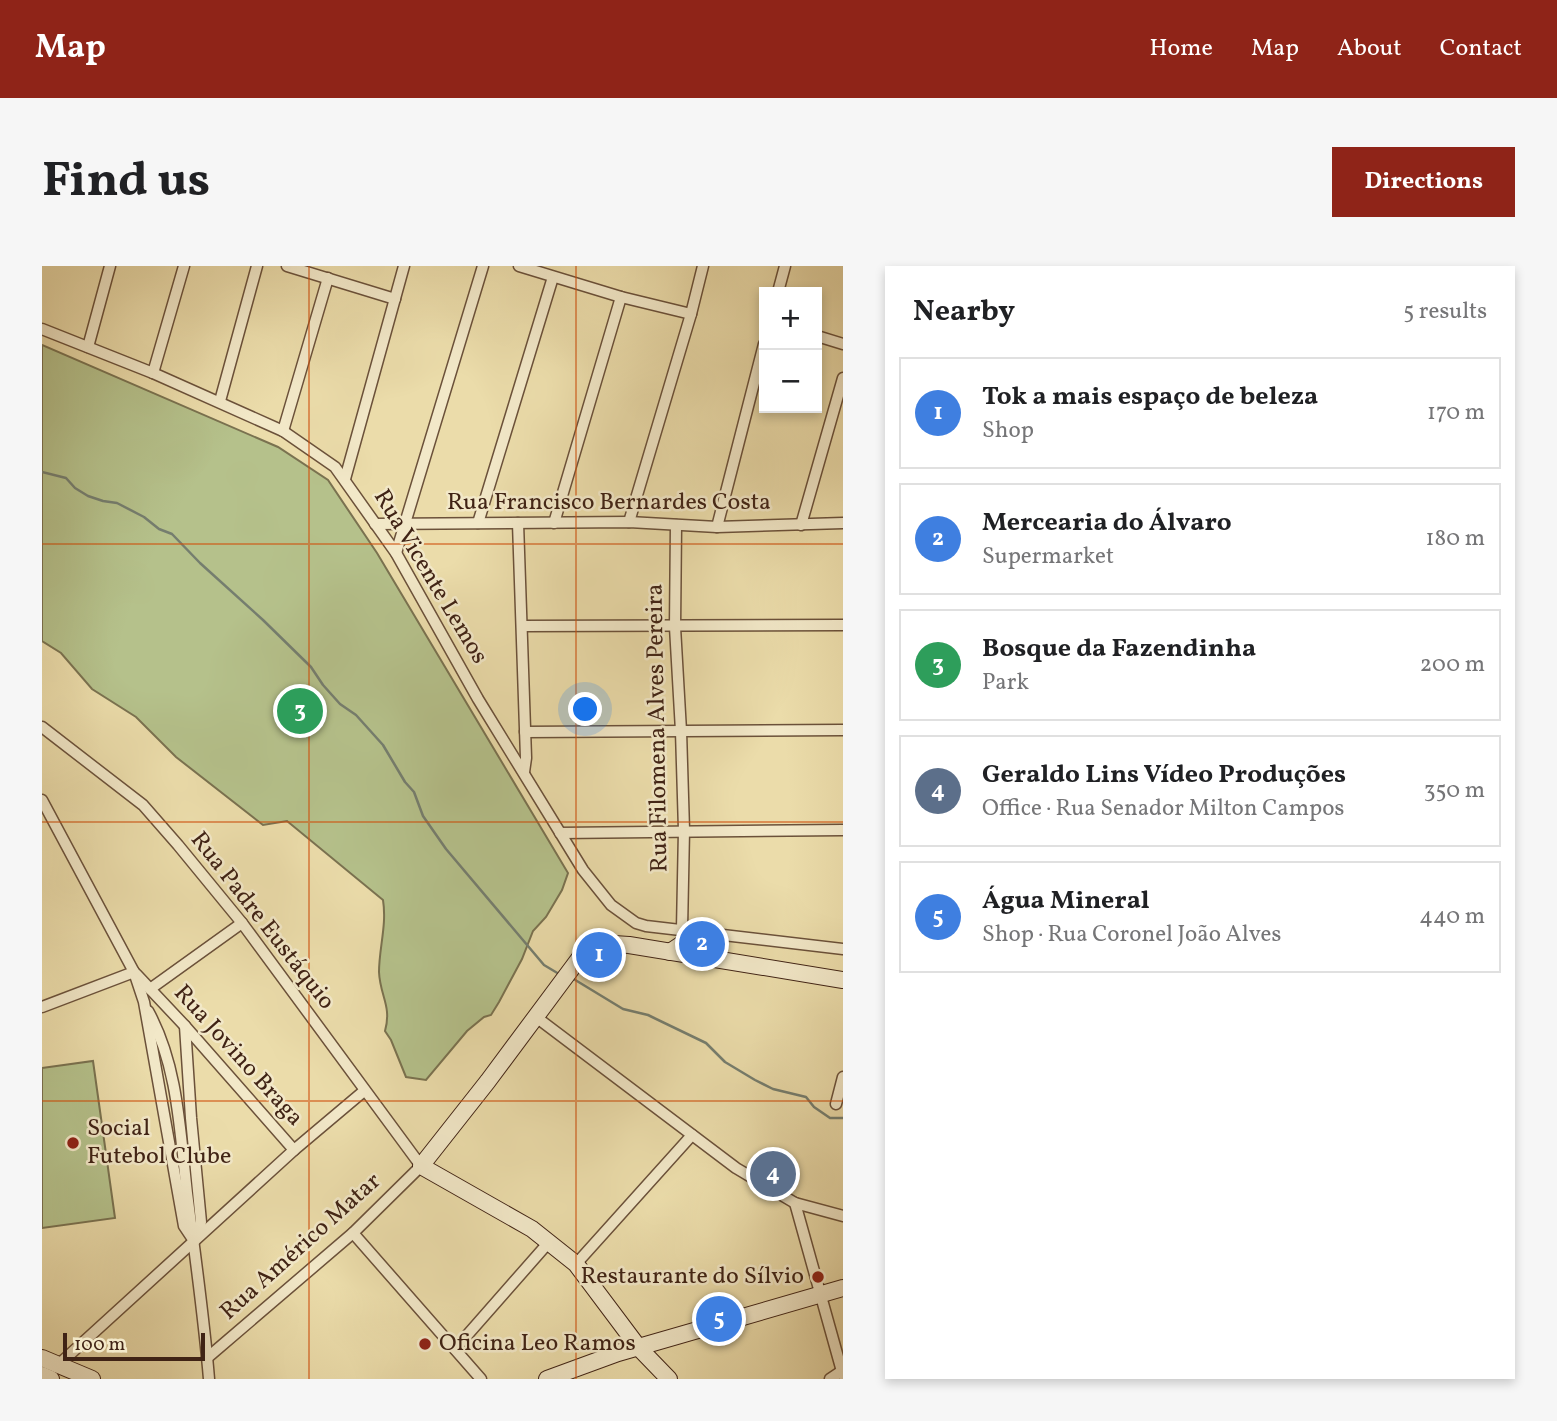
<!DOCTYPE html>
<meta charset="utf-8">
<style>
body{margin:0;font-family:Vollkorn,serif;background:#f6f6f6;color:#202124}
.controls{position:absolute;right:21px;top:21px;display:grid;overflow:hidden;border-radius:0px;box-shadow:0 4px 10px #0003}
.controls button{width:63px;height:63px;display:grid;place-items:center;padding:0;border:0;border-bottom:2px solid #e0e0e0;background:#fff;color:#202124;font:35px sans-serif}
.scale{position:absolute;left:21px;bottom:18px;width:142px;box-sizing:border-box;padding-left:7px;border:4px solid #402315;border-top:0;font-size:19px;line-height:24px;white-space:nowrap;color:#402315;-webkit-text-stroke:5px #f2e8c8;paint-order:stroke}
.you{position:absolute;left:544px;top:444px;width:24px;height:24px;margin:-18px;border:5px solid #fff;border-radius:50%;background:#1a73e8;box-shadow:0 0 0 10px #1a73e833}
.badge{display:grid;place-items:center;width:46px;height:46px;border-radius:50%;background:#8f2418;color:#fff;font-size:23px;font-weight:700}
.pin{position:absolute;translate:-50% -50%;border:4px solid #fff;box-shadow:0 2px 7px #0006}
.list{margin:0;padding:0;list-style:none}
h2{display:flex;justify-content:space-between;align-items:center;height:91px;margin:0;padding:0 28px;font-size:30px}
h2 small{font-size:23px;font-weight:400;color:#757577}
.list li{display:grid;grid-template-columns:46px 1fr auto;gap:21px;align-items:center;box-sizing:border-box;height:112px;margin:0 14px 14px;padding:0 14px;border:2px solid #e0e0e0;border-radius:0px}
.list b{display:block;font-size:26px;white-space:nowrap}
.list p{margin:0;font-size:23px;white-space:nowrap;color:#757577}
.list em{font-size:23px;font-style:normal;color:#757577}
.map{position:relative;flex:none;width:801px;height:1113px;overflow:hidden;border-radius:0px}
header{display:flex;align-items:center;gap:42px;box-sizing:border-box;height:98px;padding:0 35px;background:#8f2418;color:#fff}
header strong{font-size:33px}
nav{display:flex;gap:38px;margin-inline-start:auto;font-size:24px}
.intro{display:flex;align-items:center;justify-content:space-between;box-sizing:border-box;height:168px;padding:0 42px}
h1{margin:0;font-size:49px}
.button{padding:18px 32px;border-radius:0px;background:#8f2418;color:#fff;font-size:24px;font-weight:700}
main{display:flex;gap:42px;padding:0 42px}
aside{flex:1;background:#fff;border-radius:0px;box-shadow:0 4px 10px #0003}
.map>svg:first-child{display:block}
.green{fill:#b5c18b;stroke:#7a7250;stroke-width:2}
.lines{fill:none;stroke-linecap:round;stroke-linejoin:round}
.stream{stroke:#757e6f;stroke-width:2.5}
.street-casing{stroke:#6b513a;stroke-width:13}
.secondary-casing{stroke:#402315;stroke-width:18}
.street{stroke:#f2e8c8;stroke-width:10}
.secondary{stroke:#f2e8c8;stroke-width:16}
.grid{fill:none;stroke:#cf510d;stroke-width:2;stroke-opacity:0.55}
.poi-dot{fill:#8f2418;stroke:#f2e8c8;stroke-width:2.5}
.labels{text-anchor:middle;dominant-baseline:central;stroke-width:5;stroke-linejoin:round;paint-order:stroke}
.street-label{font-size:24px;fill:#402315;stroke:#f2e8c8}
.poi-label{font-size:24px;fill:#402315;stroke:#f2e8c8;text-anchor:start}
</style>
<header>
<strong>Map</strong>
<nav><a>Home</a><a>Map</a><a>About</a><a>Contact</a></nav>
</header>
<div class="intro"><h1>Find us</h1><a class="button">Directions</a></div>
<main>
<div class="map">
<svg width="801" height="1113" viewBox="0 0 801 1113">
<rect width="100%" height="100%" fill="#ebdcaa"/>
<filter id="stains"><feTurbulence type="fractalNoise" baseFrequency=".00286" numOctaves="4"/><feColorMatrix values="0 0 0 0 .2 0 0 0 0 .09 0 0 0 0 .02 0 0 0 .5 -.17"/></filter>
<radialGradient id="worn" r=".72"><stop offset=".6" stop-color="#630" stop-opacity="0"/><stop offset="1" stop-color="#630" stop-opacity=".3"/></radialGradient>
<g class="green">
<path d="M0,79L236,181L286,214L335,287L526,607L520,624L504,651L491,665L480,693L457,736L449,749L442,751L425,765L384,814L364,811L349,774L343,765C350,740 338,730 337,706C337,682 345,659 341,634L245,555L221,559L134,491L94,451L50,423L19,387L0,375Z"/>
<path d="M51,795L73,952L0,962V802Z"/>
</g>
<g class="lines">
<g class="stream">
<path d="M0,206L24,212L33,222L46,230L61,235L75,237L102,251L117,263L130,268L158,297L221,354L269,401L281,419L298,438L314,449L341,479L363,516L372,526L381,550L404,583L502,699L517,708"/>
<path d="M530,712L581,743L606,749L664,777L683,796L713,814L731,823L764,831L772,841L788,852H801"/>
</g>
<defs>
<g id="street">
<path d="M245,0L353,33"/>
<path d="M477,0L579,31L649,48"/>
<path d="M736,26L743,0"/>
<path d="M0,63L111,107L241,165L293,201L354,287L436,433L541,604L569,639L594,657L604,660L801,683"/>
<path d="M775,70L801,78"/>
<path d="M46,81L68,0"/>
<path d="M111,107L142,0"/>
<path d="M178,135L215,0"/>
<path d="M241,165L286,12"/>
<path d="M303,213L362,0"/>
<path d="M587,256L649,48L661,0"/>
<path d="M436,257L511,11"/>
<path d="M476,257L484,492L482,506"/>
<path d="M512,257L579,31"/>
<path d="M333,258L587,256L675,261L801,257"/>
<path d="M634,259L633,361L639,465L642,564L640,663"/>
<path d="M759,259L801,112"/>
<path d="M675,261L722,78"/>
<path d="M354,287L441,0"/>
<path d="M481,360L801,359"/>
<path d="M0,461L101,539L136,579L200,657L379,900L311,967L165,1092"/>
<path d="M483,466L801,464"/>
<path d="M0,534L92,706L102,736L142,960L152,975"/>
<path d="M518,567L801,564"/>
<path d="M94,708L143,760L252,884"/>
<path d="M108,723L200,657"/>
<path d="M0,741L92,706"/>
<path d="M106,745C136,799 138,866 145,927C153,989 162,1051 167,1113"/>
<path d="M494,751L694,902L753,937L801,950"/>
<path d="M143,760L149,852L159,956L153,972"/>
<path d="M794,838L801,811"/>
<path d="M753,937L801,1109"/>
<path d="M311,967L439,1113"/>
<path d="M534,998L650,869"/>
<path d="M413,1083L507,976"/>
<path d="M14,1101L252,884L322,825"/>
<path d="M788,1113L800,1105"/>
</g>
<g id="secondary">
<path d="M628,686L649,672L665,666"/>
<path d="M0,1092L50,1113"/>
<path d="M0,1109L9,1113"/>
<path d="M505,1113L576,1087L801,1022"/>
<path d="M627,1113L597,1082L534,998L490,963L379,900L446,815L542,686L549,679L557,677L587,679L801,714"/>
</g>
</defs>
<use href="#street" class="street-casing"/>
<use href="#secondary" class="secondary-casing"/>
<use href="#street" class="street"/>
<use href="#secondary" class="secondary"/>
</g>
<path class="grid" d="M267,0V1113M534,0V1113M0,278H801M0,556H801M0,835H801"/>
<g class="poi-dot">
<circle cx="31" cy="877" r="7"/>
<circle cx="776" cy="1011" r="7"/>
<circle cx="383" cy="1078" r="7"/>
</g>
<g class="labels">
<g class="street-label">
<text x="567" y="237">Rua Francisco Bernardes Costa</text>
<text transform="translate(388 311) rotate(59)">Rua Vicente Lemos</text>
<text transform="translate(616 462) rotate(-91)">Rua Filomena Alves Pereira</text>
<text transform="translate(220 655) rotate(52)">Rua Padre Eustáquio</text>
<text transform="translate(196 790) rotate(48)">Rua Jovino Braga</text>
<text transform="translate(259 981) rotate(-42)">Rua Américo Matar</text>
</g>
<g class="poi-label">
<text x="45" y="863">Social<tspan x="45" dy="28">Futebol Clube</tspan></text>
<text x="762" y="1011" text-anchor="end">Restaurante do Sílvio</text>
<text x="397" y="1078">Oficina Leo Ramos</text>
</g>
</g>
<rect width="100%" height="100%" filter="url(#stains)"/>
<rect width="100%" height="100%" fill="url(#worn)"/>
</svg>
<div class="controls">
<button>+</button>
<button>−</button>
</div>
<div class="scale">100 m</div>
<div class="you"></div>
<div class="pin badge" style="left:557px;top:689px;background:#3f7fe0">1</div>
<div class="pin badge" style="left:660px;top:678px;background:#3f7fe0">2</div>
<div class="pin badge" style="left:258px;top:445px;background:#2e9e5b">3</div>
<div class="pin badge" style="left:731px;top:908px;background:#5c6f8a">4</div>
<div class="pin badge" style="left:677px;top:1053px;background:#3f7fe0">5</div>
</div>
<aside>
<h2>Nearby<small>5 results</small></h2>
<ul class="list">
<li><span class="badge" style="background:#3f7fe0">1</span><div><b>Tok a mais espaço de beleza</b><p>Shop</p></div><em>170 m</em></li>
<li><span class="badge" style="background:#3f7fe0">2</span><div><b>Mercearia do Álvaro</b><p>Supermarket</p></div><em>180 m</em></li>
<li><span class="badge" style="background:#2e9e5b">3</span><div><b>Bosque da Fazendinha</b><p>Park</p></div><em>200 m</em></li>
<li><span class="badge" style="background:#5c6f8a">4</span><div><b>Geraldo Lins Vídeo Produções</b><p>Office · Rua Senador Milton Campos</p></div><em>350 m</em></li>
<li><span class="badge" style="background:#3f7fe0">5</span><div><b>Água Mineral</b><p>Shop · Rua Coronel João Alves</p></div><em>440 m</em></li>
</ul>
</aside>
</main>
